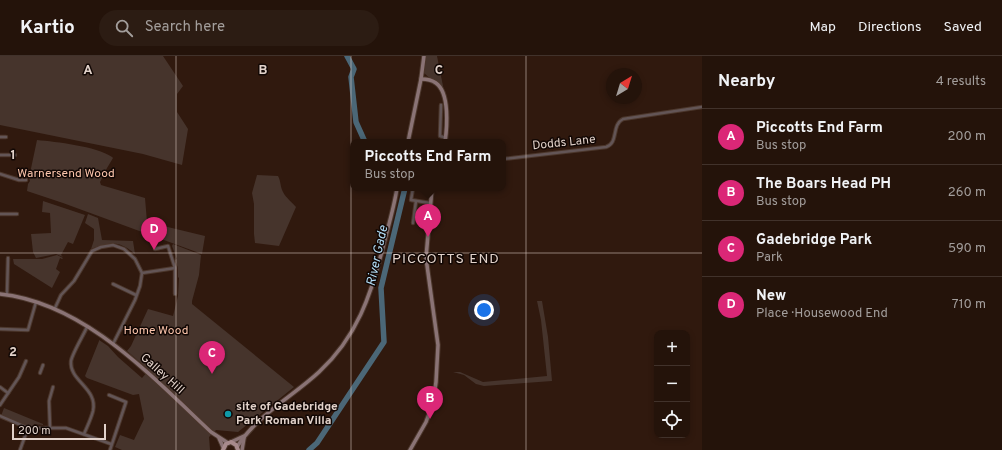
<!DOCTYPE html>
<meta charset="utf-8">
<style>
body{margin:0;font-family:Overpass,sans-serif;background:#2c1c13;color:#f1f3f6}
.controls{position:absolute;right:12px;bottom:12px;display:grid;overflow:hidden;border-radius:8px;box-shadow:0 2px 6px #0003}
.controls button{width:36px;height:36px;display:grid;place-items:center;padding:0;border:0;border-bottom:1px solid #41322b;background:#24130a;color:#f1f3f6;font:20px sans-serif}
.compass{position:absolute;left:606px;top:12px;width:36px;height:36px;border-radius:50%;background:#24130a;box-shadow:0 2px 6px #0003;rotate:38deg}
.scale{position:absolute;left:12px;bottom:10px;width:94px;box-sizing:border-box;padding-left:4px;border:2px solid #e2d2ca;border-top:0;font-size:11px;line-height:14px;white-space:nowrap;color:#e2d2ca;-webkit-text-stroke:3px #110704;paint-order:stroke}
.you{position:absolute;left:484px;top:254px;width:14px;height:14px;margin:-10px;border:3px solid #fff;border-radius:50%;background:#1a73e8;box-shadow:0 0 0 6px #1a73e833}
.badge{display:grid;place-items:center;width:26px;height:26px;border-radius:50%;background:#db2777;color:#fff;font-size:13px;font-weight:700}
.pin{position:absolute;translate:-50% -33px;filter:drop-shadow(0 1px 2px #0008)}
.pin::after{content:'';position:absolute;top:21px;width:14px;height:12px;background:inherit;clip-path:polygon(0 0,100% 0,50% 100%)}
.popup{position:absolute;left:350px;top:83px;width:156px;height:52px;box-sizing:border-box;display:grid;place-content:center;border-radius:8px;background:#24130a;filter:drop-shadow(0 1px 3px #0005);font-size:13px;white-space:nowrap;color:#a39e9c}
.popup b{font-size:15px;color:#f1f3f6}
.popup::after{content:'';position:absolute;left:50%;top:100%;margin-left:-8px;border:8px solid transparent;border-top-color:#24130a}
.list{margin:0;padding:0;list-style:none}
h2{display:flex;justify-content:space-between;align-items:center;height:52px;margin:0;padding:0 16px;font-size:17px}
h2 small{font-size:13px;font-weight:400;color:#a39e9c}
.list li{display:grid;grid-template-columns:26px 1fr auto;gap:12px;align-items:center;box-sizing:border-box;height:56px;padding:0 16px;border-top:1px solid #41322b}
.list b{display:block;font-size:15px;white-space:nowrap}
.list p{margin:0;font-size:13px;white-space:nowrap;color:#a39e9c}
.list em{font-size:13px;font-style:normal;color:#a39e9c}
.icon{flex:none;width:22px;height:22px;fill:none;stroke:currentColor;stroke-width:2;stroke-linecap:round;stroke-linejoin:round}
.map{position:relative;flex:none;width:702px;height:394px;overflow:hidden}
header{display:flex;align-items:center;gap:24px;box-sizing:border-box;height:56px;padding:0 20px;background:#24130a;border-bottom:1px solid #41322b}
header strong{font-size:19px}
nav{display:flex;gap:22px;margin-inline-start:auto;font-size:14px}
.search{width:280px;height:36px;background:#2c1c13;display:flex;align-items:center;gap:10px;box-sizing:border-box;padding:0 14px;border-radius:22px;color:#a39e9c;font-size:15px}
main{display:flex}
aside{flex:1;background:#24130a}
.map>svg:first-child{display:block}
.green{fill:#46342c}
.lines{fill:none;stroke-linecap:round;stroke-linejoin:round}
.river{stroke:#4b6777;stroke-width:5.5}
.street-casing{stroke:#4c372c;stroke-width:4.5}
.secondary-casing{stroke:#4c372c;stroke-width:5.5}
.primary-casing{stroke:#4c372c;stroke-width:6}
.street{stroke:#635556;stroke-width:2.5}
.secondary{stroke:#8a7375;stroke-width:3.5}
.primary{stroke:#a78a8c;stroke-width:4}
.grid{fill:none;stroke:#e2d2ca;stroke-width:1;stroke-opacity:0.55}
.culture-dot{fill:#0f9aa8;stroke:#110704;stroke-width:1.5}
.labels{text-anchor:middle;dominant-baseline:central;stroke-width:3;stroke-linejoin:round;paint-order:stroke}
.street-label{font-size:12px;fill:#e2d2ca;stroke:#110704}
.park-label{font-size:12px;fill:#fcc5ac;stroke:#110704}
.poi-label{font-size:12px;font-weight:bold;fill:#e2d2ca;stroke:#110704;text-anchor:start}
.water-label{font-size:13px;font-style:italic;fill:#b3def8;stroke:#110704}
.quarter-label{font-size:14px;letter-spacing:1px;fill:#e2d2ca;stroke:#110704}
.grid-label{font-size:13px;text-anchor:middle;font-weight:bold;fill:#e2d2ca;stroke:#110704;stroke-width:3;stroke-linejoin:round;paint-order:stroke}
</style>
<header>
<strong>Kartio</strong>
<div class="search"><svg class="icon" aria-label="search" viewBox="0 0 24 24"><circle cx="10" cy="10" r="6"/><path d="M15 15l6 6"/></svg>Search here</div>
<nav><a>Map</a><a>Directions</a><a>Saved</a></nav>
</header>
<main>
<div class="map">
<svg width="702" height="394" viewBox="0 0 702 394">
<rect width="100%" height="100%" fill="#30190e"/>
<g class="green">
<path d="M0,0H163L183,30L177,38V56L188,73L182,109L143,98L0,69Z"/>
<path d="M426,0H437L444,35L424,17Z"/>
<path d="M37,84C56,86 96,90 112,101L113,102L107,112L100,126L101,129L145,142L147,166L205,180L202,198L63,147L27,135L28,128L30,125L29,122Z"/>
<path d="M257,119L278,120C281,125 280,131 283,136C286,142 292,146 296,151L279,190L255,187L254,178V148L252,137Z"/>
<path d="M43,145L85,159L73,188L68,186L61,199L63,201L56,198L36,202L33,196L31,178L51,177L50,157L42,156Z"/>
<path d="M88,158L98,162L102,184L133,185L135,198C118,184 111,186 91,193L94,184V173L85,167Z"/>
<path d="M173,188L201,199L199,219L192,245V248L294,331L238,376L216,374L209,381L210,394H122L115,391L120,379L134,384L144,363L139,338L133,339L87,322L85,320L99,285V284L108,290L118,301L142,322L149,314L127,295L131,290L148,253L173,260L178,240L179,222L178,221V212L175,204L177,203L172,190Z"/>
<path d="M57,199L63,202L62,203L60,202L56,213L60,216L52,232L14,208L13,203H42Z"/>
<path d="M537,245H542L548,281L552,325L484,330L476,328L464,319L453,316H460L483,326L547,320L541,264Z"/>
<path d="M4,352L43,368V369L34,368L33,371L24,369L1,360Z"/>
</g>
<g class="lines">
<g class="river">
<path d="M347,0L354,13L351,21L356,66L365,86"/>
<path d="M309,394L317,387L384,286L381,232L405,132"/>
</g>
<defs>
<g id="street">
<path d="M441,49L440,80L446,82"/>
<path d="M0,81H6"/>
<path d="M0,99H15"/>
<path d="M503,103L606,91C619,87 611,69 623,63L702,51"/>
<path d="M0,118L19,124H26"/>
<path d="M413,132L411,144L430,147"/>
<path d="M0,158H17"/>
<path d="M413,167L416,145"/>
<path d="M155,193L168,190L175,212V238"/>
<path d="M142,217L175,212"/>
<path d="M113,228L136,239"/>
<path d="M7,238L8,202"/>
<path d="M55,252L61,239L74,225L92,195L101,191L113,189L124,193L135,203L142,217L140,230L135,244L113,288"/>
<path d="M0,273L28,274L36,246"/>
<path d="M40,317L43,309"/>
<path d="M0,331L8,337"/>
<path d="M109,339L126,346L110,394"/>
<path d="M0,349L19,321L26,305"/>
<path d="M0,360L28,372H66L111,388"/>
<path d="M50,371L49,345L53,331"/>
<path d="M84,378C87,371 91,363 93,355C98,332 69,325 71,305C72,298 84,278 87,271"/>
<path d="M20,394L28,372"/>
</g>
<g id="secondary">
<path d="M421,23C426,23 432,24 436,27C450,37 447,72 445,86"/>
<path d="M408,86L421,23L424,0"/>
<path d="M0,238C85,247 152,321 211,376L228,387"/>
<path d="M219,382L223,391"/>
<path d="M231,386L244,380"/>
<path d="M237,391C257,359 292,341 319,316C357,281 371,239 383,191C388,171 394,152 397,132"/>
<path d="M242,394L244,382"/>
<path d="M410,394L426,366L433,347L436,326L438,289L426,202L432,132"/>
</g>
<path id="primary" d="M223,394L226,388L231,386L236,389L238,394"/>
</defs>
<use href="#street" class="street-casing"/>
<use href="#secondary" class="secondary-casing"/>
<use href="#primary" class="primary-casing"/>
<use href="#street" class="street"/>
<use href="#secondary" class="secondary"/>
<use href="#primary" class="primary"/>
</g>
<path class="grid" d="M176,0V394M351,0V394M526,0V394M0,197H702"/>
<circle class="culture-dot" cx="228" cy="358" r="4"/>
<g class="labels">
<g class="street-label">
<text transform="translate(564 87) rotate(-6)">Dodds Lane</text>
<text transform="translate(162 318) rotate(42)">Galley Hill</text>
</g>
<g class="park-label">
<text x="66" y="118">Warnersend Wood</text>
<text x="156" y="275">Home Wood</text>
</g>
<g class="poi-label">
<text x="236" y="351">site of Gadebridge<tspan x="236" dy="14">Park Roman Villa</tspan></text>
</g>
<g class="water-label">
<text transform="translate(378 200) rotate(-78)">River Gade</text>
</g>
<g class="quarter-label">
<text x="446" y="203">PICCOTTS END</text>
</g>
</g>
<g class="grid-label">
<text x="88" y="18">A</text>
<text x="263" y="18">B</text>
<text x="439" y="18">C</text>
<text x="13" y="103">1</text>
<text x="13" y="300">2</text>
</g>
</svg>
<div class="controls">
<button>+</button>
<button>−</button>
<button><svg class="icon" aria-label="locate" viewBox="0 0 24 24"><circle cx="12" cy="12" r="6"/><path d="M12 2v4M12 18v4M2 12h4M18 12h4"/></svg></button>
</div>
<svg class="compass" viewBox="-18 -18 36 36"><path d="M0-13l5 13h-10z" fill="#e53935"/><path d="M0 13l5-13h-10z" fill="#a39e9c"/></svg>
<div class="scale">200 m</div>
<div class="you"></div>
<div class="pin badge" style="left:428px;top:181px">A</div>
<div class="popup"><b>Piccotts End Farm</b>Bus stop</div>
<div class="pin badge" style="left:430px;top:363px">B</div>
<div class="pin badge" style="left:212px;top:318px">C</div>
<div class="pin badge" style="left:154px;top:194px">D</div>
</div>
<aside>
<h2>Nearby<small>4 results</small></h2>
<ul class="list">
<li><span class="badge">A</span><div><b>Piccotts End Farm</b><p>Bus stop</p></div><em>200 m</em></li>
<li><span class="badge">B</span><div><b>The Boars Head PH</b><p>Bus stop</p></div><em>260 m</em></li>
<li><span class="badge">C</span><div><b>Gadebridge Park</b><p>Park</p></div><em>590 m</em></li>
<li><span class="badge">D</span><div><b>New</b><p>Place · Housewood End</p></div><em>710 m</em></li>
</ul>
</aside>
</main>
